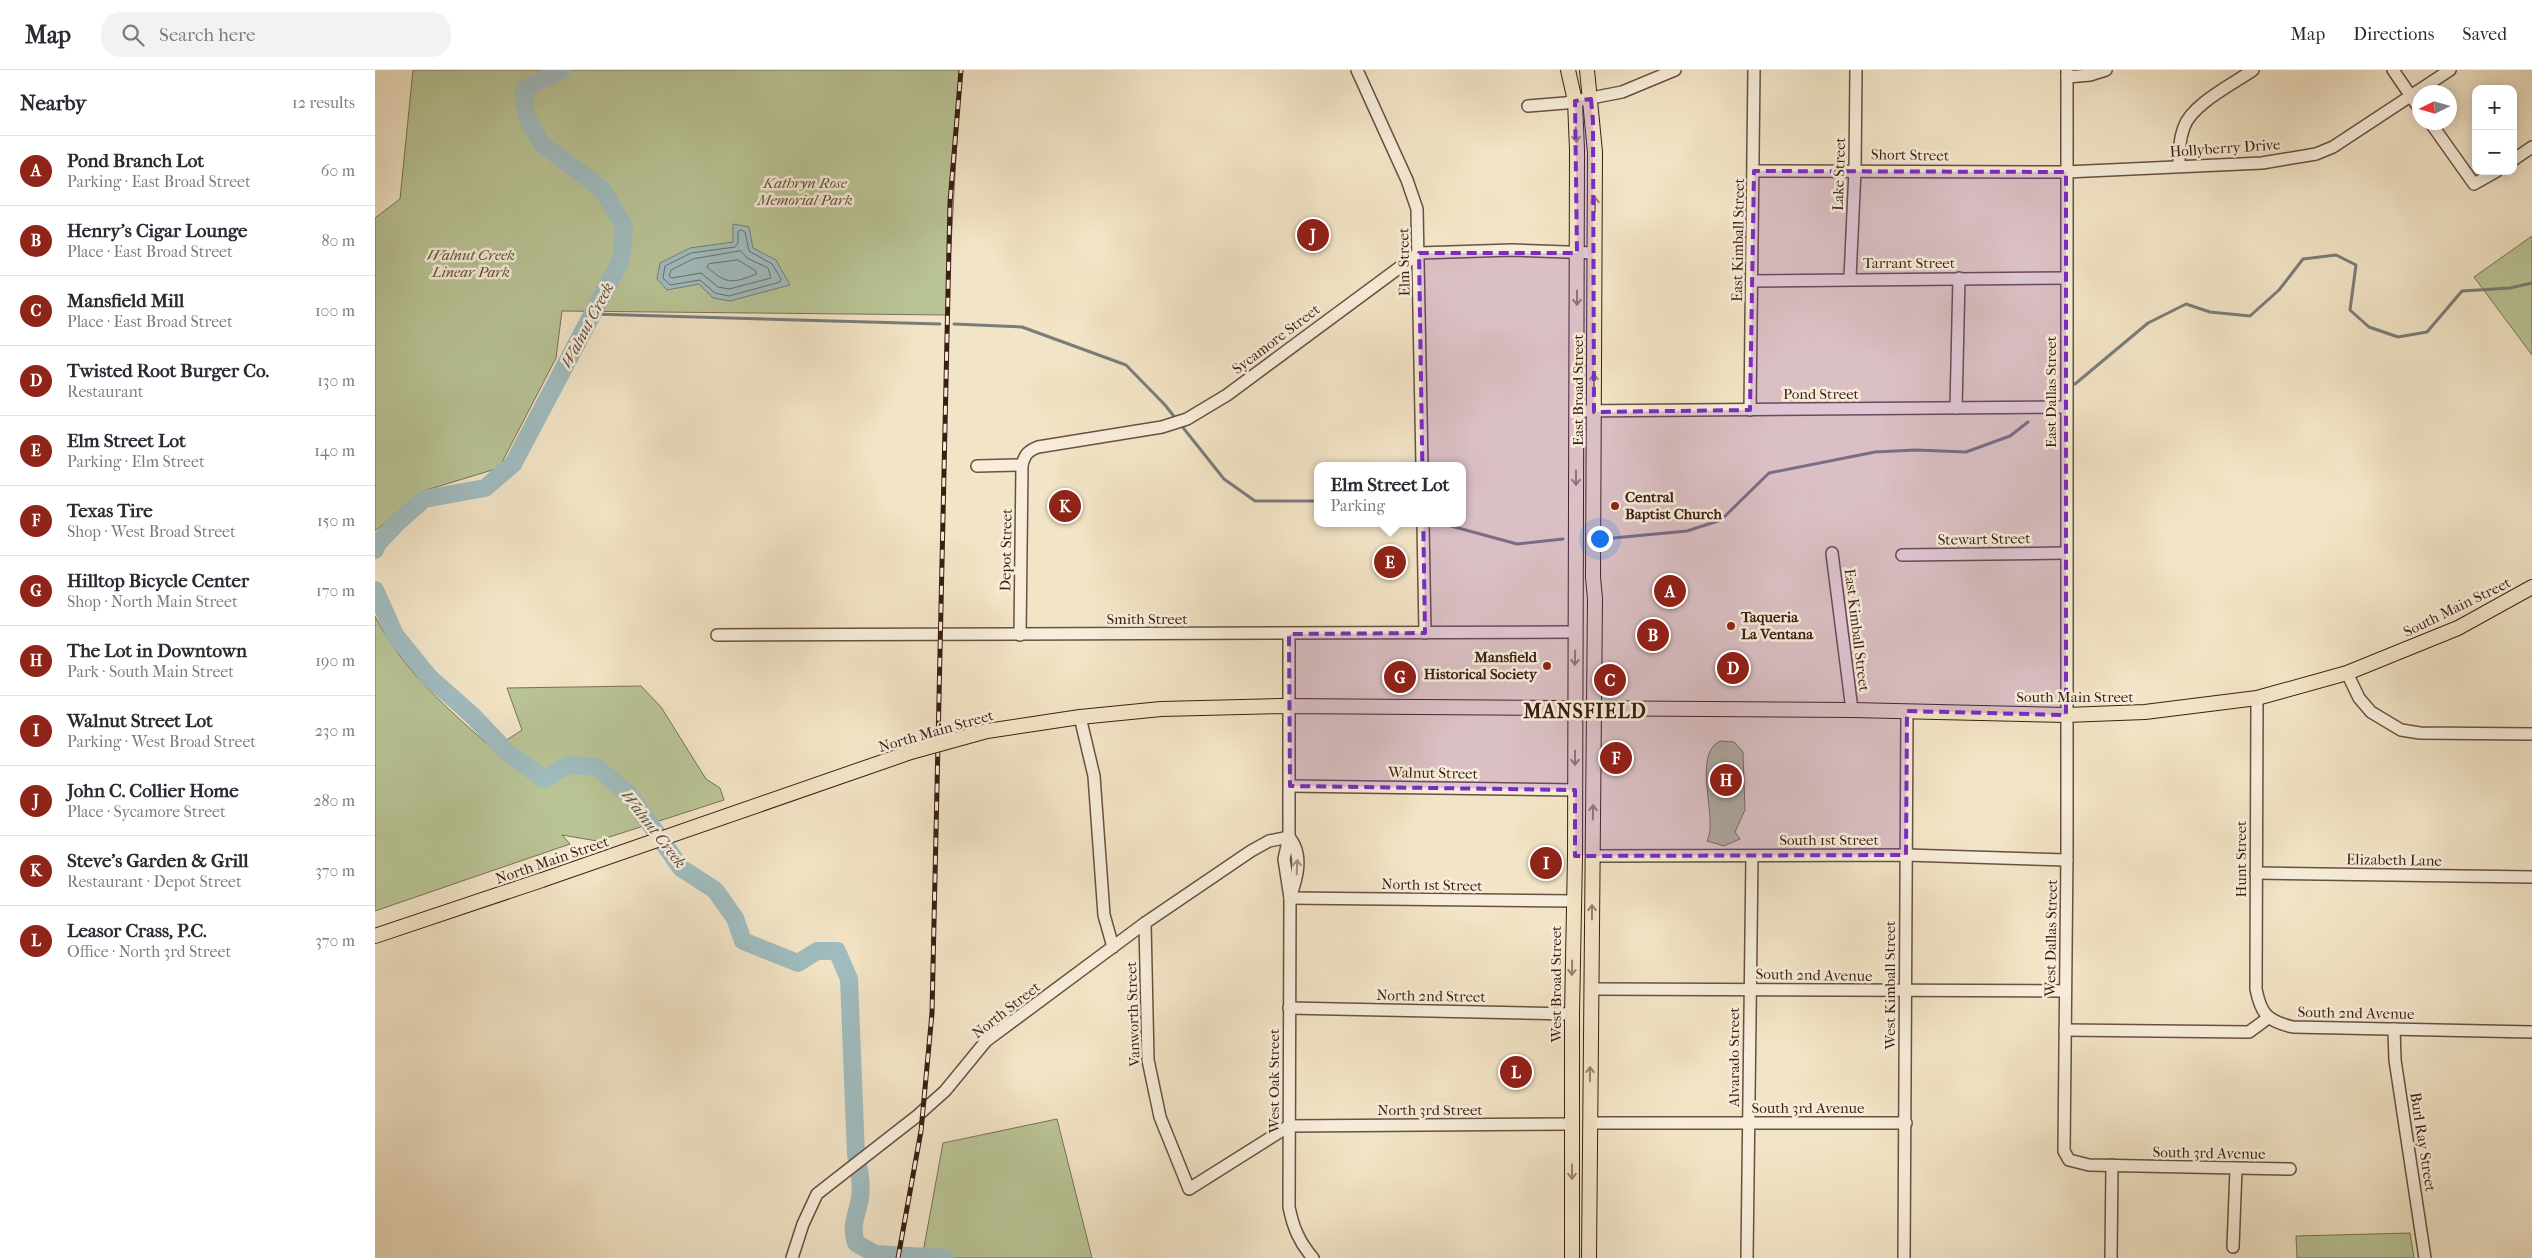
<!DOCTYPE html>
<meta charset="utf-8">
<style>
body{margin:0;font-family:"IM FELL French Canon",serif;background:#f2f2f3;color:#2b2b33}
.controls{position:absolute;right:15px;top:15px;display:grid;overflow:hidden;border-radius:10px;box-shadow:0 2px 12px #0003}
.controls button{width:45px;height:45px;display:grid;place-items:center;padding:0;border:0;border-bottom:1px solid #e1e1e2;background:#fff;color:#2b2b33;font:25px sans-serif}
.compass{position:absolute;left:2037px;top:15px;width:45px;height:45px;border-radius:50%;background:#fff;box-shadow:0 2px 12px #0003;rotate:265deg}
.you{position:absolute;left:1224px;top:468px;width:18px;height:18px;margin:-12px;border:4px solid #fff;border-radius:50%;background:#1a73e8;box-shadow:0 0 0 8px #1a73e833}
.badge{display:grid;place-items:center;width:32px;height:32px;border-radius:50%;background:#8f2418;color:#fff;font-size:16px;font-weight:700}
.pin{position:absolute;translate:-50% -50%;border:2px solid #fff;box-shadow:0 1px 5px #0006}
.popup{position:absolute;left:939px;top:392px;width:152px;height:65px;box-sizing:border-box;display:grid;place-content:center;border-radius:10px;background:#fff;filter:drop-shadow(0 1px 4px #0005);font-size:16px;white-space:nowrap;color:#7c7c81}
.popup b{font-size:19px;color:#2b2b33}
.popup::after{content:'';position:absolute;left:50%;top:100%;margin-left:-10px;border:10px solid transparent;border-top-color:#fff}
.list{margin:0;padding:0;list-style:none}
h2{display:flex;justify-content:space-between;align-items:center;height:65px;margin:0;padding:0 20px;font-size:21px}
h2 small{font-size:16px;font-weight:400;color:#7c7c81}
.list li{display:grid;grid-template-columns:32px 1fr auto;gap:15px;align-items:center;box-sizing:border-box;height:70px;padding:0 20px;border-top:1px solid #e1e1e2}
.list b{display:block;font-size:19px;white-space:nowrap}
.list p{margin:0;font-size:16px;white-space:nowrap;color:#7c7c81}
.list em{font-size:16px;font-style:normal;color:#7c7c81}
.icon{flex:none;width:28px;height:28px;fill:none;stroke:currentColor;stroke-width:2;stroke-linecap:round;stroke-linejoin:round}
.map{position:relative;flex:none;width:2157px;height:1188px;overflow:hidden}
header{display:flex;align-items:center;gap:30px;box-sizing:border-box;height:70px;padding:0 25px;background:#fff;border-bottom:1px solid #e1e1e2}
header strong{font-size:24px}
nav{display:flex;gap:28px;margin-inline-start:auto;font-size:18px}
.search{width:350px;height:45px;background:#f2f2f3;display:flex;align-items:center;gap:12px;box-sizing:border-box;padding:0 18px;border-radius:20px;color:#7c7c81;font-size:19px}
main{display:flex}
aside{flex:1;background:#fff}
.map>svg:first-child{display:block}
.green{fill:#b9c496;stroke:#7a7154}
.water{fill:#a0bcbf;stroke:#787d7a}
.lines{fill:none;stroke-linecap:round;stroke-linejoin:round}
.shore{stroke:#6e6d69;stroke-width:1}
.stream{stroke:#787d7a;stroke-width:3}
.river{stroke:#a0bcbf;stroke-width:18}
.minor-casing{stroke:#695040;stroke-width:14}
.major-casing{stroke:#3b1e13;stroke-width:16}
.minor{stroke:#f7edda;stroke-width:11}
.major{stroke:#f2e4c6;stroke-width:14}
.rail-casing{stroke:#3b1e13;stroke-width:5}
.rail{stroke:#f7edda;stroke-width:3;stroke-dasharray:9;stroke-linecap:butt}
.major-bridge-casing{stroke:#3b1e13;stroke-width:16;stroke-linecap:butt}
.major-bridge{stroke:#f2e4c6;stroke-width:14}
.oneway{stroke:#96816c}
.oneway2{stroke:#a29080}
.marked{fill:#7b2cbf;fill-opacity:0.2;stroke:#7b2cbf;stroke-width:4;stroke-dasharray:10 6;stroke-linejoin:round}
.poi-dot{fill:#8f2418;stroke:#f7edda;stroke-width:2}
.labels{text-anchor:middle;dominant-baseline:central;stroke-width:5;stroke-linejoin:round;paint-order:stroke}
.street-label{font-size:15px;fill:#3b1e13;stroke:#f7edda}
.park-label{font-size:15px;font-style:italic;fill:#61503a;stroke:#f7edda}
.poi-label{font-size:15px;font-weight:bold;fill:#3b1e13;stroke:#f7edda;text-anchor:start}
.water-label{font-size:16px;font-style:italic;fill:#594d47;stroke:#f7edda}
.district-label{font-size:20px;font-weight:bold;letter-spacing:1px;fill:#3b1e13;stroke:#f7edda}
</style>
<header>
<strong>Map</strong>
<div class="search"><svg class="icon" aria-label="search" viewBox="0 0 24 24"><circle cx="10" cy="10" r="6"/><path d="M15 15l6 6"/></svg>Search here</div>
<nav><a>Map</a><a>Directions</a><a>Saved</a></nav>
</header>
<main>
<aside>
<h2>Nearby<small>12 results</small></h2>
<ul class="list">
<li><span class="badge">A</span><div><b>Pond Branch Lot</b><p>Parking · East Broad Street</p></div><em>60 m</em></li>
<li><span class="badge">B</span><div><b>Henry's Cigar Lounge</b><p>Place · East Broad Street</p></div><em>80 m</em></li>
<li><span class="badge">C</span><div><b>Mansfield Mill</b><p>Place · East Broad Street</p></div><em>100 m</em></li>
<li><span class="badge">D</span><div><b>Twisted Root Burger Co.</b><p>Restaurant</p></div><em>130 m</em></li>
<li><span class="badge">E</span><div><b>Elm Street Lot</b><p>Parking · Elm Street</p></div><em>140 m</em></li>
<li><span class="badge">F</span><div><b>Texas Tire</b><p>Shop · West Broad Street</p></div><em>150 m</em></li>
<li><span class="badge">G</span><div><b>Hilltop Bicycle Center</b><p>Shop · North Main Street</p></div><em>170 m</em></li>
<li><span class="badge">H</span><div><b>The Lot in Downtown</b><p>Park · South Main Street</p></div><em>190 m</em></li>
<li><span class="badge">I</span><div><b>Walnut Street Lot</b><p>Parking · West Broad Street</p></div><em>230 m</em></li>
<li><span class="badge">J</span><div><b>John C. Collier Home</b><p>Place · Sycamore Street</p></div><em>280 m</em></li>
<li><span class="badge">K</span><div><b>Steve's Garden &amp; Grill</b><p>Restaurant · Depot Street</p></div><em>370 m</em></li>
<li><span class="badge">L</span><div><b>Leasor Crass, P.C.</b><p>Office · North 3rd Street</p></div><em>370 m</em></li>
</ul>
</aside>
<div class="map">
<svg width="2157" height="1188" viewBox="0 0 2157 1188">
<rect width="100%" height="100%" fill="#f2e4c6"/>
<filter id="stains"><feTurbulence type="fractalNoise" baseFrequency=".004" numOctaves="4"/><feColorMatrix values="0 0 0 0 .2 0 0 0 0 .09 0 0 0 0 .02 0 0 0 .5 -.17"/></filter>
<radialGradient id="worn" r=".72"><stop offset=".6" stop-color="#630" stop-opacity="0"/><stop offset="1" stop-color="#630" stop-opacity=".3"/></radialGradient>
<g class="green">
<path d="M38,0H586L572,245L187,241L181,288L124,398L48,421L0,461V148L25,129Z"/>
<path d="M2157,166V285L2099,207Z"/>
<path d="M0,546C26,599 75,641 118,679L147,660L132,618L266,616L286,637L331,709L345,718L349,730L222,771L187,765L195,774L0,841Z"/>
<path d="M1345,671L1359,672L1368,682L1370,740L1360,762L1365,769L1349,776L1332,771C1344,750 1316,685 1345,671Z"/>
<path d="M682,1049L717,1188H547L568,1073Z"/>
<path d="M2035,1163L2039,1188H1922L1921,1166Z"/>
</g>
<path class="water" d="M358,154L374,157L378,178L401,190L415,215L355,231L338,228L324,214L292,220L282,209L285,193L315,178L358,172Z"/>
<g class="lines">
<g class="shore">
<path d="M366,160L370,162L374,181L397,194L406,209L405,212L354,226L340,223L325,210L295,215L288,208L290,196L316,183L360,177L363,173V162Z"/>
<path d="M366,181L372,188L393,198L396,208L354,219L343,217L326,203L297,208L294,206L296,200L318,189Z"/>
<path d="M363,190L381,201V204C357,214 351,214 332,197L334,194Z"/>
</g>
<g class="stream">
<path d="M217,244L565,254"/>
<path d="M579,254L647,257L751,295L790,335L849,409L880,431H942"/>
<path d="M1700,314L1773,253L1811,234L1835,242L1875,246L1904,220L1928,189L1961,185L1981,195L1975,240L1994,257L2023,267L2052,262L2087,221L2135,218L2157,213"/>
<path d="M1065,453L1142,474L1188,469"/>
<path d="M1228,469L1312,461L1346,450L1394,403L1500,382L1541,380L1591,382L1635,366L1653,352"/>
</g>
<g class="river">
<path d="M0,480L3,473L23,452L49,429L110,418L138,394L246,190L249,156L227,119L167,74L151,46L149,19L187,0"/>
<path d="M0,520L20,565L54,607L98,646L133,683L169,709L193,695L221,697L254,724L306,798L340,820L360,848L368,871L423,893L442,881H462L474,909L481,1085C484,1099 487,1113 485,1128C482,1145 475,1156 481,1173L500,1184L571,1188"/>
</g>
<defs>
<g id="minor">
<path d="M982,0L1032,110L1042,139L1047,396"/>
<path d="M1692,0V782L1689,1081L1694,1090L1714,1095L1915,1099"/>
<path d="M2018,0L2044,38"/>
<path d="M1692,7L1715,5L1731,0"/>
<path d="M1153,36L1190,33L1247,22L1300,0"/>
<path d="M2055,52L2099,114L2122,101"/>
<path d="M2138,90L2157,77"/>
<path d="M1804,96C1804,83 1804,70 1809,57C1817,34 1858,14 1878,0"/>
<path d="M1379,101L1691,102L1887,93L1941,84L1958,77L2075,0"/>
<path d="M1475,208L1480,100L1481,0"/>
<path d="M1377,211L1691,208"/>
<path d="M1581,338L1584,208"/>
<path d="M1375,340L1379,0"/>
<path d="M1201,341L1691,337"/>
<path d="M602,396L647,395"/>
<path d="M1048,453L1050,563"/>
<path d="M1457,483L1477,640"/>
<path d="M1527,485L1691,483"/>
<path d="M914,564V767L909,789L915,828L914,1137C918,1157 924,1172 938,1188"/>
<path d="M342,565L1201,562"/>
<path d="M645,565L647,395C650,384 653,381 663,377L787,357L812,349L852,325L1044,183L1137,180L1220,183"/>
<path d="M1972,603L1984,628L1996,642L2026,660L2045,663L2157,664"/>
<path d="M1882,628L1881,919C1886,944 1892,951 1918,957L2157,962"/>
<path d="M705,647L719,706L729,845L738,877"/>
<path d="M915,716L1200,720"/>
<path d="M914,767C929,785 922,808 915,828"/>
<path d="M1217,786L1531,785L1692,790"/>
<path d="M1881,803L2157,807"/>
<path d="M915,828L1198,831"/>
<path d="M770,853L773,990L785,1047L814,1119L914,1056L1197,1054"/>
<path d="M1217,919L1690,921"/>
<path d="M914,938L1197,944"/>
<path d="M2019,959L2020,990L2050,1188"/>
<path d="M1690,960L1874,962L1893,948"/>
<path d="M1215,1053H1531"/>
<path d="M1858,1177L1861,1099"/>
<path d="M417,1188L428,1154L442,1124L542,1046L570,1021L611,971L770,853L876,781L894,771L914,767"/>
<path d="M1372,1188L1377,786"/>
<path d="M1529,1188L1532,641"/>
<path d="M1736,1188L1737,1095"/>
</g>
<g id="major">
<path d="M1193,0L1200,31L1202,80L1200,786L1197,944V1188"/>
<path d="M1212,0L1220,82L1218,507L1220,529L1214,1188"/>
<path d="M612,661L705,647L786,639L904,636L1477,640L1691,645L1770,642L1882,628L1972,603L2083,558L2157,517"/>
<path d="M0,866L167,810"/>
</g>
</defs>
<use href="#minor" class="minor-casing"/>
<use href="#major" class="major-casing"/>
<use href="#minor" class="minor"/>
<use href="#major" class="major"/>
<defs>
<path id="rail" d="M523,1188L546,1061L557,943L575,132L586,0"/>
</defs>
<use href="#rail" class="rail-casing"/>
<use href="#rail" class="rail"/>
<defs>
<path id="major-bridge" d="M167,810L536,682L612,661"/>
</defs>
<use href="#major-bridge" class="major-bridge-casing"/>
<use href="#major-bridge" class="major-bridge"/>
</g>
<defs><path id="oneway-shaft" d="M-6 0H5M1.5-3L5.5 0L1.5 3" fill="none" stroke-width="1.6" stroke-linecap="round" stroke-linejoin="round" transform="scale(1.25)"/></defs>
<g class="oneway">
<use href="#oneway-shaft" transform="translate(1201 65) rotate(87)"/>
<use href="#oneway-shaft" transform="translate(1220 134) rotate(-90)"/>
<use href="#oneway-shaft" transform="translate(1202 228) rotate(90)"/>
<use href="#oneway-shaft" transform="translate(1219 311) rotate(-90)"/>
<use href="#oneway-shaft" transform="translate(1201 408) rotate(90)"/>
<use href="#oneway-shaft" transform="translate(1200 588) rotate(91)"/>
<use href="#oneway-shaft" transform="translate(1200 688) rotate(90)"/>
<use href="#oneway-shaft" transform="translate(1218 742) rotate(-89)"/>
<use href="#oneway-shaft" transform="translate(1217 842) rotate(-90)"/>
<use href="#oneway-shaft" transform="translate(1197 898) rotate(91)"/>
<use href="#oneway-shaft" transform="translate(1215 1004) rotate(-89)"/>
<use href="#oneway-shaft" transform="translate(1197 1102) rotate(90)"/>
</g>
<use class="oneway2" href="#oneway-shaft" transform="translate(922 797) rotate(-88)"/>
<path class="marked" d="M1216,29L1218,51L1219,342L1375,340L1379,101L1691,102V645L1532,641L1531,785L1200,786V720L915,716L914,564L1050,563L1044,183H1202L1200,31Z"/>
<g class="poi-dot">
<circle cx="1240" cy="436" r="5"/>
<circle cx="1356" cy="556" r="5"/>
<circle cx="1172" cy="596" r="5"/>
</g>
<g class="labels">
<g class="street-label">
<text transform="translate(1850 78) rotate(-4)">Hollyberry Drive</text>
<text transform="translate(1535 85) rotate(1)">Short Street</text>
<text transform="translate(1464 104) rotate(-88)">Lake Street</text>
<text transform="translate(1363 170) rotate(-89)">East Kimball Street</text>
<text transform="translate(1029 192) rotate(-91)">Elm Street</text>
<text x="1534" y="193">Tarrant Street</text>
<text transform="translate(901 269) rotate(-37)">Sycamore Street</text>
<text transform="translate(1203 320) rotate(-90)">East Broad Street</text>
<text transform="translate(1676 322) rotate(-90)">East Dallas Street</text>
<text x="1446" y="324">Pond Street</text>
<text transform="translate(1609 469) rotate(-1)">Stewart Street</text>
<text transform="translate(631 480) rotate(-89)">Depot Street</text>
<text transform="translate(2082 537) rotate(-26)">South Main Street</text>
<text x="772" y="549">Smith Street</text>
<text transform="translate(1482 560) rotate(83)">East Kimball Street</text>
<text x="1700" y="627">South Main Street</text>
<text transform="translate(561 661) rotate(-16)">North Main Street</text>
<text transform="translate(1058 703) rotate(1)">Walnut Street</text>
<text x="1454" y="770">South 1st Street</text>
<text transform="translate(1866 789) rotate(-90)">Hunt Street</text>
<text transform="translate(177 790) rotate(-19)">North Main Street</text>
<text transform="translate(2019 790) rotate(1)">Elizabeth Lane</text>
<text transform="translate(1057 815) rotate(1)">North 1st Street</text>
<text transform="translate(1676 868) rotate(-89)">West Dallas Street</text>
<text transform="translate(1439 905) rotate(1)">South 2nd Avenue</text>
<text transform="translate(1181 914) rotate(-90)">West Broad Street</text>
<text transform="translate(1515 915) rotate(-90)">West Kimball Street</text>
<text transform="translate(1056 926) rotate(1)">North 2nd Street</text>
<text transform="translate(631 940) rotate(-38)">North Street</text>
<text transform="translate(1981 943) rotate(1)">South 2nd Avenue</text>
<text transform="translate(758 944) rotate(-92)">Vanworth Street</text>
<text transform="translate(1359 987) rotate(-90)">Alvarado Street</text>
<text transform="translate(899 1011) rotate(-90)">West Oak Street</text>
<text x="1433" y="1038">South 3rd Avenue</text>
<text x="1055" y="1040">North 3rd Street</text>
<text transform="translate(2048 1072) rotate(81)">Burl Ray Street</text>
<text transform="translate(1834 1083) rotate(1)">South 3rd Avenue</text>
</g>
<g class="park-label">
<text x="430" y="113">Kathryn Rose<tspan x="430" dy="17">Memorial Park</tspan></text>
<text x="96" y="185">Walnut Creek<tspan x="96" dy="17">Linear Park</tspan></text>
</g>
<g class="poi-label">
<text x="1250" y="427">Central<tspan x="1250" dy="17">Baptist Church</tspan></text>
<text x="1366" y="547">Taqueria<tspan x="1366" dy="17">La Ventana</tspan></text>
<text x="1162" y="587" text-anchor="end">Mansfield<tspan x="1162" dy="17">Historical Society</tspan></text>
</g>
<g class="water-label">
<text transform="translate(212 255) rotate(-62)">Walnut Creek</text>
<text transform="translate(279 759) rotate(52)">Walnut Creek</text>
</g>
<g class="district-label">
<text x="1210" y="641">MANSFIELD</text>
</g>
</g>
<rect width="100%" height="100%" filter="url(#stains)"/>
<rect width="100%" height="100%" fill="url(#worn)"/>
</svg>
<div class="controls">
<button>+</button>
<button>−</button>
</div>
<svg class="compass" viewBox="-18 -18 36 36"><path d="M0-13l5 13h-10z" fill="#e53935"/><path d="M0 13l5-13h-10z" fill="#7c7c81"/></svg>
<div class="you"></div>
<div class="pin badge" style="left:1295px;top:521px">A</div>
<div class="pin badge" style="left:1278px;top:565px">B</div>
<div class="pin badge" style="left:1235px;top:610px">C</div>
<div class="pin badge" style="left:1358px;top:598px">D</div>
<div class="pin badge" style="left:1015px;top:492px">E</div>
<div class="popup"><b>Elm Street Lot</b>Parking</div>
<div class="pin badge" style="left:1241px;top:688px">F</div>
<div class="pin badge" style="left:1025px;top:607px">G</div>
<div class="pin badge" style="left:1351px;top:710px">H</div>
<div class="pin badge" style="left:1171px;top:793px">I</div>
<div class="pin badge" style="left:938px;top:165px">J</div>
<div class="pin badge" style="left:690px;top:436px">K</div>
<div class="pin badge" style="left:1141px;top:1002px">L</div>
</div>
</main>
